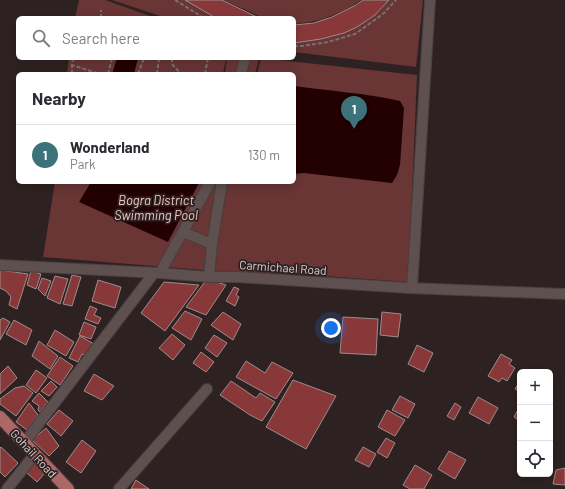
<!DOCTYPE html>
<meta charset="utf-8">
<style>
body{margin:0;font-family:Barlow,sans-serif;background:#f2f2f3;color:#2b2b33}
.controls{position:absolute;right:12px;bottom:12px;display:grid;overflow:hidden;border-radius:6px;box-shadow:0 2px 10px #0003}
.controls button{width:36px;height:36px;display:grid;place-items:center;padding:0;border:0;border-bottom:1px solid #e1e1e2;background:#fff;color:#2b2b33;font:20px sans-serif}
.you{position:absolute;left:331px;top:328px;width:14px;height:14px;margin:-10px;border:3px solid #fff;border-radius:50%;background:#1a73e8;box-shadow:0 0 0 6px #1a73e833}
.badge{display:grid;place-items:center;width:26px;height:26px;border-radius:50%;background:#3c737b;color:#fff;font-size:13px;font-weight:700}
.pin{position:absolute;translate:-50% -33px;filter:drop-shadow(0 1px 2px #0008)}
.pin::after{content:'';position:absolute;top:21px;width:14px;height:12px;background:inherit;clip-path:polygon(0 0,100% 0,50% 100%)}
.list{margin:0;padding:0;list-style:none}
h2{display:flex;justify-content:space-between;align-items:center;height:52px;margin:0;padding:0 16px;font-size:17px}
h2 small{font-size:13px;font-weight:400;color:#7c7c81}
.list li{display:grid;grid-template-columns:26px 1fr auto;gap:12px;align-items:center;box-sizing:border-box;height:60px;padding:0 16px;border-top:1px solid #e1e1e2}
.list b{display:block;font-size:15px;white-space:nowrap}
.list p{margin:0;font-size:13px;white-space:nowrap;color:#7c7c81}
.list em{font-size:13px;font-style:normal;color:#7c7c81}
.icon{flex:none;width:22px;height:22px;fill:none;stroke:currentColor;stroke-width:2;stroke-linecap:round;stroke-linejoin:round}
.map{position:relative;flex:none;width:565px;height:489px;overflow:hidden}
.search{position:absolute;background:#fff;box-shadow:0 2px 10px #0003;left:16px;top:16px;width:280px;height:44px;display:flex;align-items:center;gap:10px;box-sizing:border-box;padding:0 14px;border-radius:6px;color:#7c7c81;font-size:15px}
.panel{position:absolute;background:#fff;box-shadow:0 2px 10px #0003;left:16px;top:72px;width:280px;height:112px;border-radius:6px}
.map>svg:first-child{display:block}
.green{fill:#693535}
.water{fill:#230002}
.building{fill:#89383a;stroke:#9c8d8c}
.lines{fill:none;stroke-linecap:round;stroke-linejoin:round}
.minor-casing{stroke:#483e3e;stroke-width:12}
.major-casing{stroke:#483e3e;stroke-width:14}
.path{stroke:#79706f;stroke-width:2;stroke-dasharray:4 2;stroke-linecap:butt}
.minor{stroke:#5d504f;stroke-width:10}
.major{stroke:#ac6766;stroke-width:12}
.labels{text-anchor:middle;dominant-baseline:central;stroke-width:3.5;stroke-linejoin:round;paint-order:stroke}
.street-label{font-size:12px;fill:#d9d1d0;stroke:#2d2221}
.water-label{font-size:13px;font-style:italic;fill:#f3c2c0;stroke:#2d2221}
</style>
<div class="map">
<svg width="565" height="489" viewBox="0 0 565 489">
<rect width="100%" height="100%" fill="#2d2221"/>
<g class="green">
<path d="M79,0H105L156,18H75Z"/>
<path d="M112,0H185L216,18H166Z"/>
<path d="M224,0H361C351,8 332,16 320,20C312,22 302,23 294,24V18H263Z"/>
<path d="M389,0H423L416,67L294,52V43C324,39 349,34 374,16C380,12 384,5 389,0Z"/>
<path d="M69,58H226L223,74H67Z"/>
<path d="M227,58H259L255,74H225Z"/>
<path d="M261,58L417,75L411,217L408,282L297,274L216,271L43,257L55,182H294V74H257Z"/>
</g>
<g class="water">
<path d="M117,58H138L134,74H112Z"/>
<path d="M294,86C329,91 365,93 400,101L404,108L400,165L397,175L392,183L304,173L294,174Z"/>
<path d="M91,182H196L199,183L168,242L79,202Z"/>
</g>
<g class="building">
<path d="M185,0H222L259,18H216Z"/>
<path d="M363,0H389L375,15L357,27L344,33L321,39L294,43V25L314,23L332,17L356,5Z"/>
<path d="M0,270L28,274L17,309L9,305L11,297L6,291L0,288Z"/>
<path d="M31,271L41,274L36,289L27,285Z"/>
<path d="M72,275L81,277L72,306L63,304Z"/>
<path d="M55,276L68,279L60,304L47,298Z"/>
<path d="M42,278L51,281L45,296L38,289Z"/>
<path d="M207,279L226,285L206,315L186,307Z"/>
<path d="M98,280L121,287L115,308L92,301Z"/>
<path d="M164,282L199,285L165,331L141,313Z"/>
<path d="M234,287L239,289L236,295L239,297L235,306L226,301Z"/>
<path d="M90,306L97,309L94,315L101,318L98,324L85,319Z"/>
<path d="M185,311L202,319L191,340L172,328Z"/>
<path d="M223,312L241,324L233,340L211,325Z"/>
<path d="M382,312L401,314L398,337L380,335Z"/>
<path d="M343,317L378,319L376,355L340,353Z"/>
<path d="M3,318L10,322L0,340V320Z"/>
<path d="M14,320L32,330L26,345L6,334Z"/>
<path d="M84,322L96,327L91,339L79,335Z"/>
<path d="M55,330L74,342L66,356L47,345Z"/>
<path d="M172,334L185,345L173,360L159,348Z"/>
<path d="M214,335L227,343L217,357L205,348Z"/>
<path d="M80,336L94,344L87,356L82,354L78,362L69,358Z"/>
<path d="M39,341L58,356L50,369L32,356Z"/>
<path d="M417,345L433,353L424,372L408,364Z"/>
<path d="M201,352L214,362L206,372L193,363Z"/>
<path d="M501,354L512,360L509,364L515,368L507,381L502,378L499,382L488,376Z"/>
<path d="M60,357L73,366L60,385L47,376Z"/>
<path d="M246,361L265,373L272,362L293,373L276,399L236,377Z"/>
<path d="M8,366L17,378L0,394V374Z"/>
<path d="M36,370L47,378L36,393L26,385Z"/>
<path d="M94,374L114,386L102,400L84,391Z"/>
<path d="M293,380L336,396L306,449L266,427Z"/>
<path d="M51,381L57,387L49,396L41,391Z"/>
<path d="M231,381L256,398L260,393L275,402L262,421L250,415L220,395Z"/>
<path d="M520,381V392L515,389Z"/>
<path d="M24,386L33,393L16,416L0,404V399L15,388Z"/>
<path d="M39,393L48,402L40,412L38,410L39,406L32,401Z"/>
<path d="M400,396L415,404L408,418L392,410Z"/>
<path d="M478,397L498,408L489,424L469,413Z"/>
<path d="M29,403L38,415L27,430L16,422Z"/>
<path d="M455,403L461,407L454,420L447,416Z"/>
<path d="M520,406V421L514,417Z"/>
<path d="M59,410L73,421L61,436L47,424Z"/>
<path d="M387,410L405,420L395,436L378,427Z"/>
<path d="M46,428L59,446L49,456L32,440Z"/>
<path d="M386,438L395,443L387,458L377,452Z"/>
<path d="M82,440L96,451L81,473L66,462Z"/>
<path d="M1,447L18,463L5,477L0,472V448Z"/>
<path d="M363,447L376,454L369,467L355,460Z"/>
<path d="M449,451L466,460L455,479L438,469Z"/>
<path d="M34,463L45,473L37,482L26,472Z"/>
<path d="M415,465L432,475L424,489H410L403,485Z"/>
<path d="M565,468V485L553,484L556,470Z"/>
<path d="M136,480L149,489H131Z"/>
</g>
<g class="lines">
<defs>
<g id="minor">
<path d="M241,74L245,58"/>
<path d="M183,232L212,244"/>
<path d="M0,265L160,273L209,277H237L409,288L565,294"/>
<path d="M160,273L174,247L183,232L210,182"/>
<path d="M209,277L212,244L222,182"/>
<path d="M412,288L430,0"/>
<path d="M24,443L154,273"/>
<path d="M7,489L35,454"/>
<path d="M119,489L207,389"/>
</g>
<path id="major" d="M0,417L68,489"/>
</defs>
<use href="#minor" class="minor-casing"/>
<use href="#major" class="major-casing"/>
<g class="path">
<path d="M175,0L204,18"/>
<path d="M101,18V10"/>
<path d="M294,46H302L328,42L355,34L383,14L396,0"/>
<path d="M73,58L72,65L100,74"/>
<path d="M172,58V64L181,74"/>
<path d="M72,74V65"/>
<path d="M108,74L112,58"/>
<path d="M138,74L144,58"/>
<path d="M157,74L159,58"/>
<path d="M192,74L205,73"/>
<path d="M205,74L208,58"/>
</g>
<use href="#minor" class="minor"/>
<use href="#major" class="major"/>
</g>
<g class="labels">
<g class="street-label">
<text transform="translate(283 267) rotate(4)">Carmichael Road</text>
<text transform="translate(34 453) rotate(47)">Gohail Road</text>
</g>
<g class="water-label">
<text x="156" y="200">Bogra District<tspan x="156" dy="15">Swimming Pool</tspan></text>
</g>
</g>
</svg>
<div class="controls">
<button>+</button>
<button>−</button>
<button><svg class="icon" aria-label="locate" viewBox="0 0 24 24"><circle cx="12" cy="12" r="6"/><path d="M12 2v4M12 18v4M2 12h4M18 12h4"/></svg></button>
</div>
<div class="you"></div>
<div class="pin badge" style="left:354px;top:129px">1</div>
<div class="search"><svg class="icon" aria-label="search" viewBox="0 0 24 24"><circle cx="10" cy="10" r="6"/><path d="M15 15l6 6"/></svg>Search here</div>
<section class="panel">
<h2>Nearby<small></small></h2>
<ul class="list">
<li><span class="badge">1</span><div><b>Wonderland</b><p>Park</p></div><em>130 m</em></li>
</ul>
</section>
</div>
